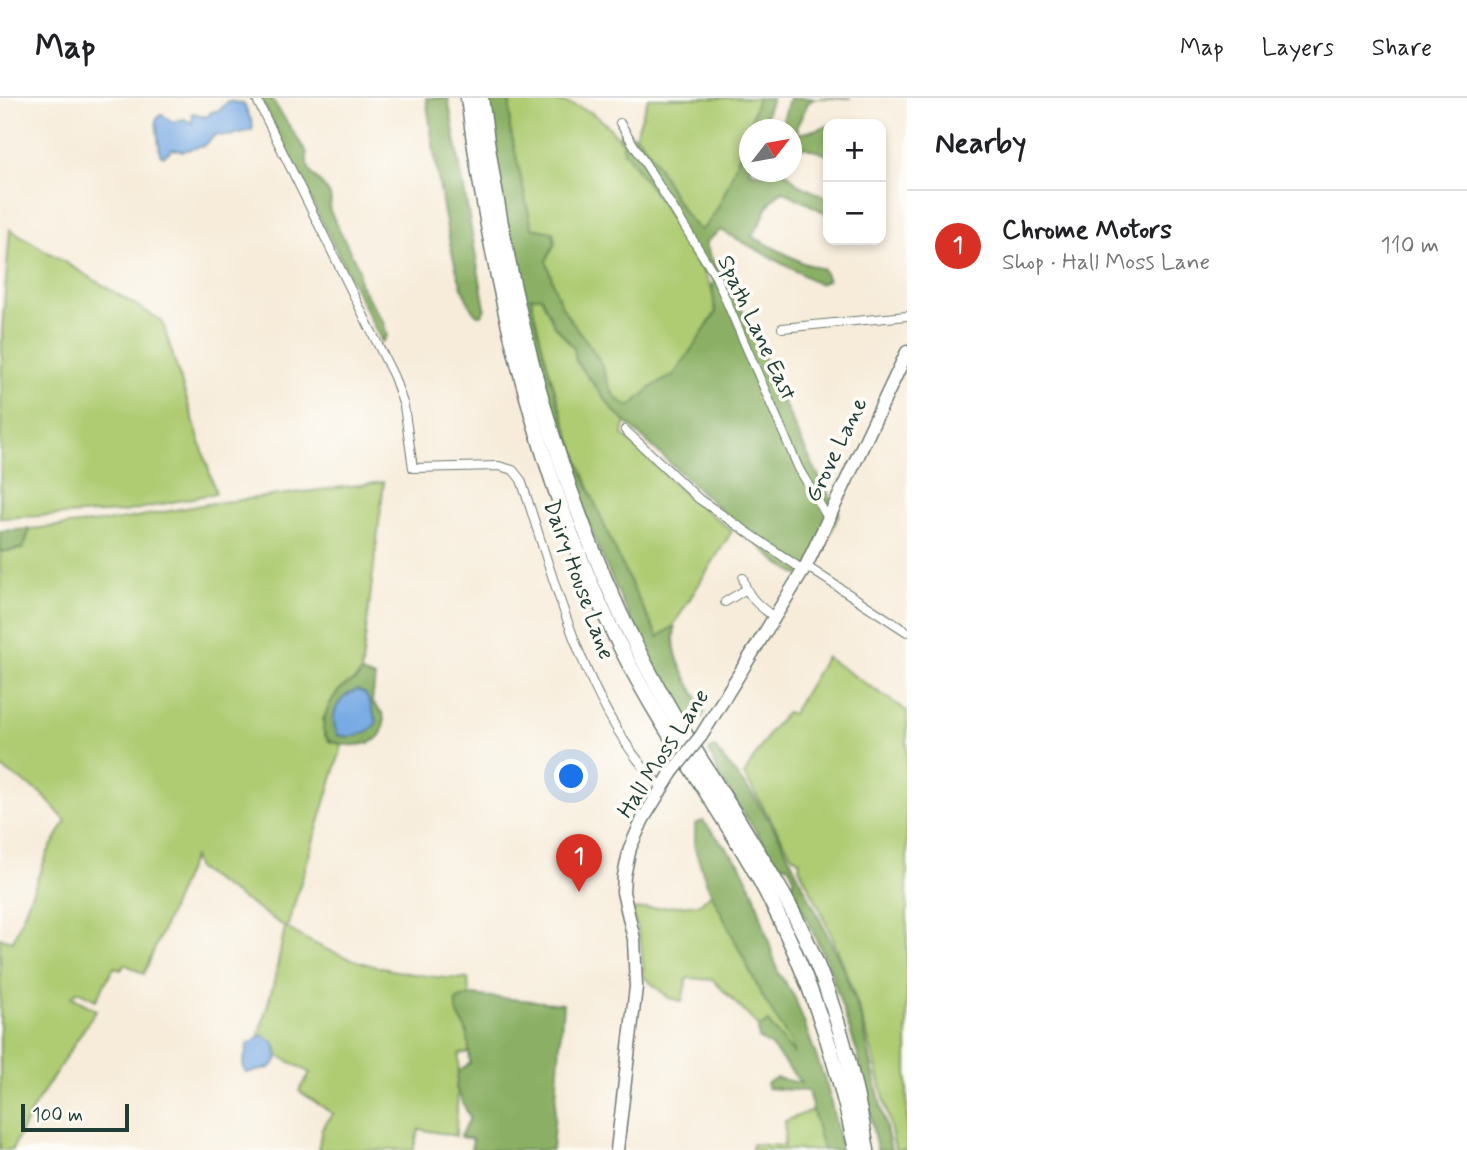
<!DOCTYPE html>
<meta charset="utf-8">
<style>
body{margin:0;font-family:Mynerve,sans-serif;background:#f2f2f2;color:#202124}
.controls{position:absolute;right:21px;top:21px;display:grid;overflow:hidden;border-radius:14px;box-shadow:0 4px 10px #0003}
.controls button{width:63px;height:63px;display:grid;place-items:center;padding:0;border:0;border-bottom:2px solid #e0e0e0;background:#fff;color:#202124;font:35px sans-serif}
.compass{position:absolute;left:739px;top:21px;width:63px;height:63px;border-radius:50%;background:#fff;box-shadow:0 4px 10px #0003;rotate:59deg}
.scale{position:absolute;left:21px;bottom:18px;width:108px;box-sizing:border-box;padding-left:7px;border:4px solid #1f3d34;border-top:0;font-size:19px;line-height:24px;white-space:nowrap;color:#1f3d34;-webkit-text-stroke:5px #fdfcf7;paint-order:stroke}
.you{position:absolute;left:572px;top:679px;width:24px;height:24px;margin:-18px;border:5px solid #fff;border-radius:50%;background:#1a73e8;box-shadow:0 0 0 10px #1a73e833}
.badge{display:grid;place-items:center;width:46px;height:46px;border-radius:50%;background:#d93025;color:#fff;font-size:23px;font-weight:700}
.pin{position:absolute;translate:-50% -58px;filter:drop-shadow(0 2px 4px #0008)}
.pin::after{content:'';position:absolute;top:37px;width:24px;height:21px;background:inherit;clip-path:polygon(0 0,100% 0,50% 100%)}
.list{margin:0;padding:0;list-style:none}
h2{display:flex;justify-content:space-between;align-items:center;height:91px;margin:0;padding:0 28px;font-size:30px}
h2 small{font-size:23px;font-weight:400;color:#757577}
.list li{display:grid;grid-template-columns:46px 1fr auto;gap:21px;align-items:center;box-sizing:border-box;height:112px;padding:0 28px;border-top:2px solid #e0e0e0}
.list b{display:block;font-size:26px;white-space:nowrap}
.list p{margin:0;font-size:23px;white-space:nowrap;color:#757577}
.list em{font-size:23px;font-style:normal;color:#757577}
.map{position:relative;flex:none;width:907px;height:1052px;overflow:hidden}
header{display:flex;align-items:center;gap:42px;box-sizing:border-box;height:98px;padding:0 35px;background:#fff;border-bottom:2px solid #e0e0e0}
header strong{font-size:33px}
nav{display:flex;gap:38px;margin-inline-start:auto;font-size:24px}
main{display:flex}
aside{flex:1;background:#fff}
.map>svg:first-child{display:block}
.green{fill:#afcc73;stroke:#678454;stroke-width:2}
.forest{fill:#8bb065;stroke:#55764c;stroke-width:2}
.water{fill:#78aae4;stroke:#4c748c;stroke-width:2}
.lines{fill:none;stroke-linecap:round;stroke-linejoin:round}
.street-casing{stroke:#6b7a6e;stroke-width:10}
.secondary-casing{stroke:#6b7a6e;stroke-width:15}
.highway-casing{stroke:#6b7a6e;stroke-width:17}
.street{stroke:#fff;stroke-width:8}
.secondary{stroke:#fff;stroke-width:12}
.highway{stroke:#fff;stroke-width:14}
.secondary-bridge-casing{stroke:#6b7a6e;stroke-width:15;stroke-linecap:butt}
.secondary-bridge{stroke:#fff;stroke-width:12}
.labels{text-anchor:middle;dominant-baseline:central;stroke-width:7;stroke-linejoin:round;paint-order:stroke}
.street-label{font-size:23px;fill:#1f3d34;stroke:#fdfcf7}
</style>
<header>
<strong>Map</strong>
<nav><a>Map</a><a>Layers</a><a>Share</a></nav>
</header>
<main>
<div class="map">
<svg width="907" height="1052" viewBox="0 0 907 1052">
<rect width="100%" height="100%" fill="#fdfcf7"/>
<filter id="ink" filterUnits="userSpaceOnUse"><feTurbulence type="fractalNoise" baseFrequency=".0143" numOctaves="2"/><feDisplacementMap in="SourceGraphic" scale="14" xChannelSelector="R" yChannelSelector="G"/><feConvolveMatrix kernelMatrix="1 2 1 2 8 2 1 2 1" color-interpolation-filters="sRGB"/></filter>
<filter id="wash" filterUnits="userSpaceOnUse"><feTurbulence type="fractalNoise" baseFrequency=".00686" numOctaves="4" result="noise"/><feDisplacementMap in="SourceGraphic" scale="28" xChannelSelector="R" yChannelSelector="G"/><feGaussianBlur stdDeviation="1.57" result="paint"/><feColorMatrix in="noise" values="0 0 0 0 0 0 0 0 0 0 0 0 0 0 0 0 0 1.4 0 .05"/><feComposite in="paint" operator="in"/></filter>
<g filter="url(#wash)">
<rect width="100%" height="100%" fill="#f7ecda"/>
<g class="green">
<path d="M502,0C534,0 562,0 590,14C628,34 704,166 719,208L672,285L628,317L557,215L527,131Z"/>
<path d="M648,0H764L716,124L700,139L635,39Z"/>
<path d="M10,131L162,223L216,395L124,414L0,420L2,233Z"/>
<path d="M542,194L583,263L626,321L623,337L683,394L732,433L660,549L632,496L574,358L527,197Z"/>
<path d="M384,384L361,575L329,608L323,621L325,638L329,643L343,645L287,830C341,865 404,879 468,881L474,954L459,956L456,1038L419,1031L413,1052H318L322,1030L333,1016L299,993L310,975L278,957L277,950L259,937L274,884L285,829L197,771L193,759L144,876L125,866L121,872L114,869L96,902L78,893L72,899L96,912L33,1010L12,1052H0V840L13,843L48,754L66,723L42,696L0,669V454L23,451L30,431L120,422L208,406Z"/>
<path d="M826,559L907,613V1052H895C875,950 848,862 799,769L800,763L792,757L744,677L771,632L787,614L792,616Z"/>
<path d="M720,787L766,873L801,971L713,882L687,880L682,903L669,900L644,879L641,845L632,812L700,806Z"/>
<path d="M813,1012L823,1052H752V1046L784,1048L785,1023Z"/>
</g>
<g class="forest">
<path d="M260,0H271L307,55C303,85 339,86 329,111L359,171V185L384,226L387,238L382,244Z"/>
<path d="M426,0H448L485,210L482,217H477C449,190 434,45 426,0Z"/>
<path d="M486,0H510V30L532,130L553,134L555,145L546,163C552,178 555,196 563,210C573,228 588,243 598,260C609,280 606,300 630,308L653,288L674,277L716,215L712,192L714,182L710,174L704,175L689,155L662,106L624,53L620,36L635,37C663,64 671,107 700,132C723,119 748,29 758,0H772L761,31L750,32V74L763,76L765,74H786L799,87L828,100V116L783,93C763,104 766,124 751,138L803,165L823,171L828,182L819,186L721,132L706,144C709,165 727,182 736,200C772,271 797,346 839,414L820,462L804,480L778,465L614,313L576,263L574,250L554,227L541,199H531C554,314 603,436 658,539L672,529L675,530C669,563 693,587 705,615L699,623L683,622C636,537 589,439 560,347C524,234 505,116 486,0Z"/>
<path d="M789,0H851H815L808,5L797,28L799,36L828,28V57L804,49L792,53V32L781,30Z"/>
<path d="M30,431L23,450L0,454V433Z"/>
<path d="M361,575L375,580L372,604L383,616C390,650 353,651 329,643L323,632C324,616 332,594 348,586C355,582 358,583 361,575Z"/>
<path d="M714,649L754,699L780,740L840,863L862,924L891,1052H877L858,957L828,866L791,789L794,780L789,769L776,763L720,680L709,653Z"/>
<path d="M703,723L739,765L754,795L778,874L795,900L827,988L842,1052H823L808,993L767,990V985L776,980L801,985L770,947L759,941L758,930L768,924L793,955L792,947L760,894L707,786L695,751V726Z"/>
<path d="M472,897L563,906L552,1052H471L473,1041L460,1039L470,1020L456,990L458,974L470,965C469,955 469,945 467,935C464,923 454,917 456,902Z"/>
</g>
<g class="water">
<path d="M228,3L244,6L253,27L252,32L229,38L215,37L203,48L183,53L173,51L164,58L160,56L156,22L161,16L173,24L184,21L192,25L193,15L207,19L211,14L220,12Z"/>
<path d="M357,592L366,596L377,624C368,637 353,641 338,637C328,618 337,599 357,592Z"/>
<path d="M263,937L275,945L278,961L270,970L246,975L243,966L248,946Z"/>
</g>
</g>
<g filter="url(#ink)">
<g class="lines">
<defs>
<g id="street">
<path d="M256,0L394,279L404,308L413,370L499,368L513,372L521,382C554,478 587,618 662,689"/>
<path d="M620,25L716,179L799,371L828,420"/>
<path d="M782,230L907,218"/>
<path d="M625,332L699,401L803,472"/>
<path d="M806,468L907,534"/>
<path d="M743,480C747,499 759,508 774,519"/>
<path d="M725,504L745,492"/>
</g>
<g id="secondary">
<path d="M701,638L806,468L907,254"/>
<path d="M617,1052L636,889L634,841L623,794L624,778L630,750L643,721L672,674"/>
</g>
<g id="highway">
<path d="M468,0C492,184 539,390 624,556C662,632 714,701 756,775C804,861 836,955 856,1052"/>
<path d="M481,0C506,188 551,380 637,550C682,640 742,721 790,809C831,884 853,969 867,1052"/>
</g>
</defs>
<use href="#street" class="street-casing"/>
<use href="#secondary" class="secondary-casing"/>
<use href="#highway" class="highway-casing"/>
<use href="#street" class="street"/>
<use href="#secondary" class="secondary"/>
<use href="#highway" class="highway"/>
<defs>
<path id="secondary-bridge" d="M672,674L701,638"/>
</defs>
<use href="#secondary-bridge" class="secondary-bridge-casing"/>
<use href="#secondary-bridge" class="secondary-bridge"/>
</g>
</g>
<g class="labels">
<g class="street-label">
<text transform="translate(756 230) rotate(65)">Spath Lane East</text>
<text transform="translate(837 352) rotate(-64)">Grove Lane</text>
<text transform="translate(578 482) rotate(70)">Dairy House Lane</text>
<text transform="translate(664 656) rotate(-57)">Hall Moss Lane</text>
</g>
</g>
</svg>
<div class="controls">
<button>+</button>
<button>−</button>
</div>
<svg class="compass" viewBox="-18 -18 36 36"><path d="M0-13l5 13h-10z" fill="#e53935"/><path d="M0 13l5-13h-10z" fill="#757577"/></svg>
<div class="scale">100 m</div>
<div class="you"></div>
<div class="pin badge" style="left:579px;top:794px">1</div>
</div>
<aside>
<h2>Nearby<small></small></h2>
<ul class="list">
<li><span class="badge">1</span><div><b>Chrome Motors</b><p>Shop · Hall Moss Lane</p></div><em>110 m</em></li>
</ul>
</aside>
</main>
